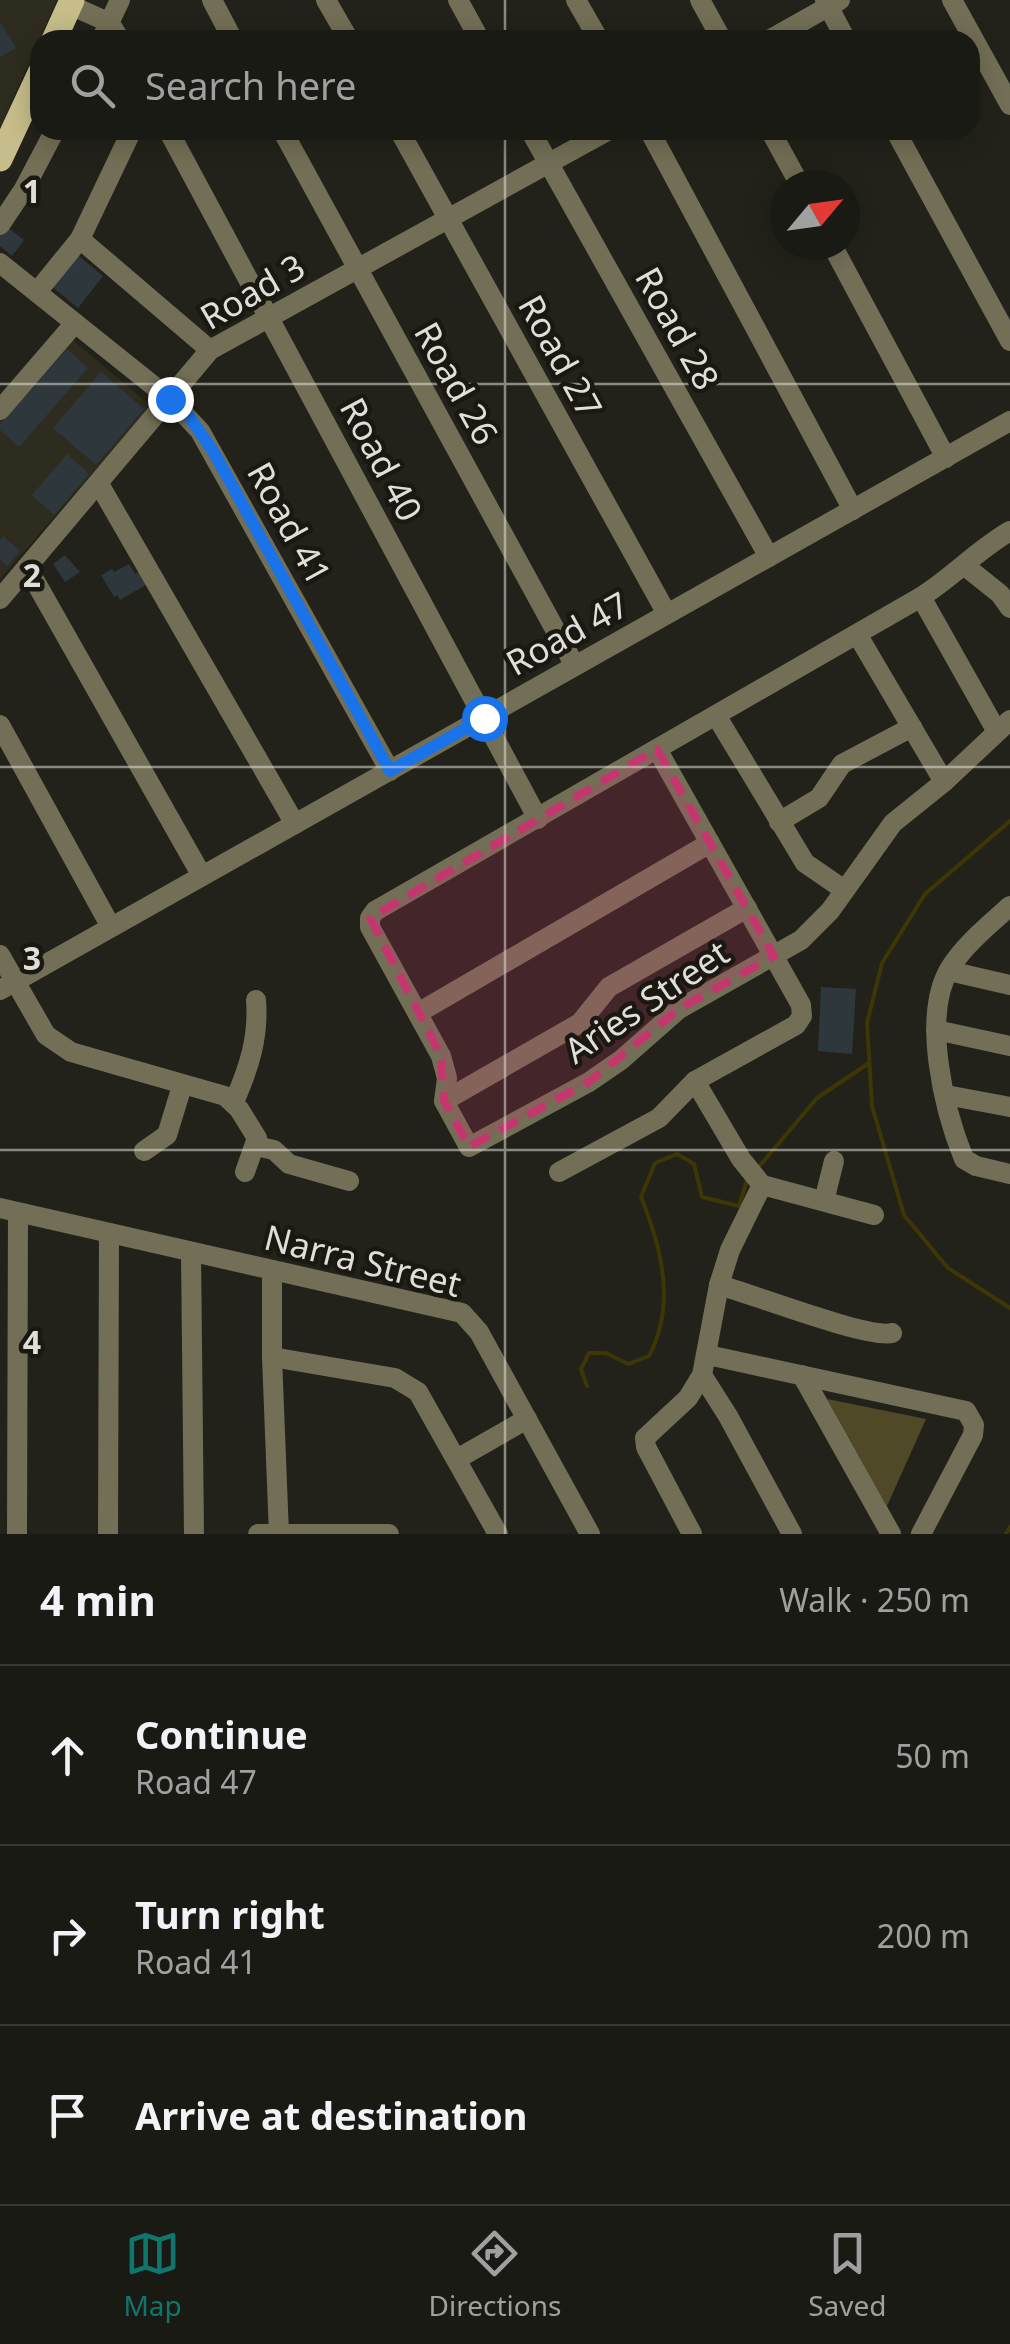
<!DOCTYPE html>
<meta charset="utf-8">
<style>
body{margin:0;font-family:"Noto Sans",sans-serif;background:#272722;color:#f1f3f6}
.compass{position:absolute;left:770px;top:170px;width:90px;height:90px;border-radius:50%;background:#1a1a14;box-shadow:0 5px 25px #0003;rotate:61deg}
.stop{position:absolute;width:30px;height:30px;margin:-22px;border:8px solid #1a73e8;border-radius:50%;background:#fff}
.stop.end{background:#1a73e8;border-color:#fff;box-shadow:0 2px 10px #0008}
.list{margin:0;padding:0;list-style:none}
h2{display:flex;justify-content:space-between;align-items:center;height:130px;margin:0;padding:0 40px;font-size:42px}
h2 small{font-size:32px;font-weight:400;color:#9fa1a0}
.list li{display:grid;grid-template-columns:65px 1fr auto;gap:30px;align-items:center;box-sizing:border-box;height:180px;padding:0 40px;border-top:2px solid #383834}
.list b{display:block;font-size:38px;white-space:nowrap}
.list p{margin:0;font-size:32px;white-space:nowrap;color:#9fa1a0}
.list em{font-size:32px;font-style:normal;color:#9fa1a0}
.icon{flex:none;width:55px;height:55px;fill:none;stroke:currentColor;stroke-width:2;stroke-linecap:round;stroke-linejoin:round}
.map{position:relative;flex:none;width:1010px;height:1534px;overflow:hidden}
.search{position:absolute;background:#1a1a14;box-shadow:0 5px 25px #0003;left:30px;right:30px;top:30px;height:110px;display:flex;align-items:center;gap:25px;box-sizing:border-box;padding:0 35px;border-radius:30px;color:#9fa1a0;font-size:38px}
.sheet{height:670px;background:#1a1a14}
nav{display:flex;justify-content:space-around;align-items:center;box-sizing:border-box;height:140px;border-top:2px solid #383834;background:#1a1a14;font-size:28px;color:#9fa1a0}
nav a{display:grid;justify-items:center;gap:5px}
nav .on{color:#0f766e}
.map>svg:first-child{display:block}
.built{fill:#2e2c1e}
.green{fill:#4f4928}
.lines{fill:none;stroke-linecap:round;stroke-linejoin:round}
.stream{stroke:#3e3605;stroke-width:4}
.building{fill:#2e373c}
.minor{stroke:#736f56;stroke-width:20}
.major{stroke:#c6bd8a;stroke-width:25}
.route{stroke:#1a73e8;stroke-width:12}
.marked{fill:#c6366e;fill-opacity:0.2;stroke:#c6366e;stroke-width:8;stroke-dasharray:20 12;stroke-linejoin:round}
.grid{fill:none;stroke:#dfded9;stroke-width:2.5;stroke-opacity:0.55}
.labels{text-anchor:middle;dominant-baseline:central;stroke-width:9;stroke-linejoin:round;paint-order:stroke}
.street-label{font-size:35px;fill:#dfded9;stroke:#1a1811}
.grid-label{font-size:32px;text-anchor:middle;font-weight:bold;fill:#dfded9;stroke:#1a1811;stroke-width:9;stroke-linejoin:round;paint-order:stroke}
</style>
<div class="map">
<svg width="1010" height="1534" viewBox="0 0 1010 1534">
<rect width="100%" height="100%" fill="#23221a"/>
<g class="built">
<path d="M0,0H57L0,128Z"/>
<path d="M69,337L151,406L0,579V418Z"/>
</g>
<path class="green" d="M827,1399L926,1419L887,1506Z"/>
<g class="lines">
<g class="stream">
<path d="M1010,821L925,894L882,963L867,1023L872,1106L904,1215L948,1268L1010,1308"/>
<path d="M757,1169L817,1098L869,1063"/>
<path d="M587,1386L581,1369L589,1353H606L628,1364L649,1356C676,1305 662,1249 641,1197L655,1163L677,1154L694,1164L702,1197L739,1206L747,1180"/>
<path d="M1006,1534L1010,1527"/>
</g>
</g>
<g class="building">
<path d="M0,22L16,48L0,57Z"/>
<path d="M6,226L24,240L12,256L0,246V235Z"/>
<path d="M75,253L103,276L78,308L50,285Z"/>
<path d="M67,349L88,368L19,447L0,430V424Z"/>
<path d="M101,372L144,409L96,465L53,428Z"/>
<path d="M67,454L89,474L54,515L32,495Z"/>
<path d="M3,536L20,551L7,566L0,559V540Z"/>
<path d="M65,555L80,572L65,582L53,564Z"/>
<path d="M129,564L135,574L144,569L151,582L120,600L117,595L114,597L101,575L112,569L114,572Z"/>
<path d="M821,987L856,989L852,1054L818,1051Z"/>
</g>
<g class="lines">
<g class="minor">
<path d="M212,0L233,40"/>
<path d="M326,0L349,40"/>
<path d="M458,0L480,40"/>
<path d="M576,0L599,40"/>
<path d="M700,0L722,40"/>
<path d="M825,0L846,40"/>
<path d="M952,0L1010,105"/>
<path d="M70,5L110,23L120,40"/>
<path d="M101,40L120,0"/>
<path d="M769,40L840,0"/>
<path d="M168,130L538,819"/>
<path d="M282,130L575,666"/>
<path d="M399,130L667,614"/>
<path d="M530,130L769,557"/>
<path d="M649,130L853,510"/>
<path d="M770,130L800,185"/>
<path d="M895,130L1010,341"/>
<path d="M0,225L24,189L55,130"/>
<path d="M80,239L210,350"/>
<path d="M832,245L946,458"/>
<path d="M0,263L170,399L200,431L390,771"/>
<path d="M37,292L80,239L132,130"/>
<path d="M0,410L75,323"/>
<path d="M99,484L295,824"/>
<path d="M1010,531C977,550 953,577 921,597L375,911L370,918V927L441,1056L447,1078L444,1101L469,1147L589,1082L621,1060L679,1009L801,940L830,911L893,823L944,782L1010,720"/>
<path d="M965,566L1000,594L1010,608"/>
<path d="M27,567L202,876"/>
<path d="M921,597L996,730"/>
<path d="M0,599L210,350L609,130"/>
<path d="M857,634L944,782"/>
<path d="M717,717L805,863L843,889"/>
<path d="M0,725L111,927"/>
<path d="M779,822L819,798L842,764L912,727"/>
<path d="M1010,906C990,924 965,944 950,968C921,1016 944,1110 964,1159L976,1166L1010,1174"/>
<path d="M0,955L46,1035L71,1052L225,1096L239,1109L257,1138L245,1172"/>
<path d="M949,971L1010,985"/>
<path d="M0,990L1010,421"/>
<path d="M418,1013L710,843"/>
<path d="M936,1030L1010,1046"/>
<path d="M695,1081L741,1159L762,1185L874,1215"/>
<path d="M946,1095L1010,1107"/>
<path d="M444,1101L580,1023L609,987L747,908"/>
<path d="M234,1102C249,1068 259,1037 256,1000"/>
<path d="M256,1146L274,1150L289,1164L349,1181"/>
<path d="M144,1151L167,1135L182,1086"/>
<path d="M559,1172L659,1118L695,1081L796,1025L802,1016L801,1005L657,749"/>
<path d="M824,1201L834,1161"/>
<path d="M0,1208L462,1313L479,1332L590,1534"/>
<path d="M191,1252L194,1534"/>
<path d="M272,1270V1357L279,1534"/>
<path d="M719,1285C752,1294 868,1339 892,1333"/>
<path d="M708,1355L966,1411L974,1425L973,1435L921,1534"/>
<path d="M272,1357L395,1378L418,1392L498,1534"/>
<path d="M702,1375L728,1416L792,1534"/>
<path d="M802,1375L891,1534"/>
<path d="M457,1459L527,1419"/>
<path d="M17,1534L18,1213"/>
<path d="M108,1534L109,1233"/>
<path d="M258,1534H389"/>
<path d="M692,1534L646,1447L645,1438L688,1398L702,1375L719,1285L730,1250L762,1185"/>
</g>
<g class="major">
<path d="M54,40L72,0"/>
<path d="M0,159L40,73"/>
</g>
</g>
<g class="lines">
<path class="route" d="M170,399L188,415L213,451L390,771L484,718"/>
</g>
<path class="marked" d="M657,749L774,956L679,1009L589,1082L469,1147L444,1101L441,1056L370,918Z"/>
<path class="grid" d="M505,0V40M505,130V1534M0,384H1010M0,767H1010M0,1150H1010"/>
<g class="labels">
<g class="street-label">
<text transform="translate(252 291) rotate(-30)">Road 3</text>
<text transform="translate(678 328) rotate(61)">Road 28</text>
<text transform="translate(561 356) rotate(61)">Road 27</text>
<text transform="translate(457 383) rotate(61)">Road 26</text>
<text transform="translate(382 459) rotate(62)">Road 40</text>
<text transform="translate(290 523) rotate(61)">Road 41</text>
<text transform="translate(567 633) rotate(-29)">Road 47</text>
<text transform="translate(646 1001) rotate(-34)">Aries Street</text>
<text transform="translate(363 1260) rotate(14)">Narra Street</text>
</g>
</g>
<g class="grid-label">
<text x="32" y="203">1</text>
<text x="32" y="587">2</text>
<text x="32" y="970">3</text>
<text x="32" y="1354">4</text>
</g>
</svg>
<svg class="compass" viewBox="-18 -18 36 36"><path d="M0-13l5 13h-10z" fill="#e53935"/><path d="M0 13l5-13h-10z" fill="#9fa1a0"/></svg>
<div class="stop" style="left:484px;top:718px"></div>
<div class="stop end" style="left:170px;top:399px"></div>
<div class="search"><svg class="icon" aria-label="search" viewBox="0 0 24 24"><circle cx="10" cy="10" r="6"/><path d="M15 15l6 6"/></svg>Search here</div>
</div>
<section class="sheet">
<h2>4 min<small>Walk · 250 m</small></h2>
<ul class="list">
<li><svg class="icon" aria-label="ahead" viewBox="0 0 24 24"><path d="M12 20V5M6 11l6-6 6 6"/></svg><div><b>Continue</b><p>Road 47</p></div><em>50 m</em></li>
<li><svg class="icon" aria-label="right" viewBox="0 0 24 24"><path d="M7 20v-9h11M14 6l5 5-5 5"/></svg><div><b>Turn right</b><p>Road 41</p></div><em>200 m</em></li>
<li><svg class="icon" aria-label="arrive" viewBox="0 0 24 24"><path d="M6 21V4h12l-3 4 3 4H6"/></svg><div><b>Arrive at destination</b></div></li>
</ul>
</section>
<nav>
<a class="on"><svg class="icon" aria-label="map" viewBox="0 0 24 24"><path d="M3 6l6-2 6 2 6-2v14l-6 2-6-2-6 2zM9 4v14M15 6v14"/></svg>Map</a>
<a><svg class="icon" aria-label="directions" viewBox="0 0 24 24"><path d="M12 3l9 9-9 9-9-9zM9 14v-3h6M13 9l2 2-2 2"/></svg>Directions</a>
<a><svg class="icon" aria-label="saved" viewBox="0 0 24 24"><path d="M7 4h10v16l-5-4-5 4z"/></svg>Saved</a>
</nav>
